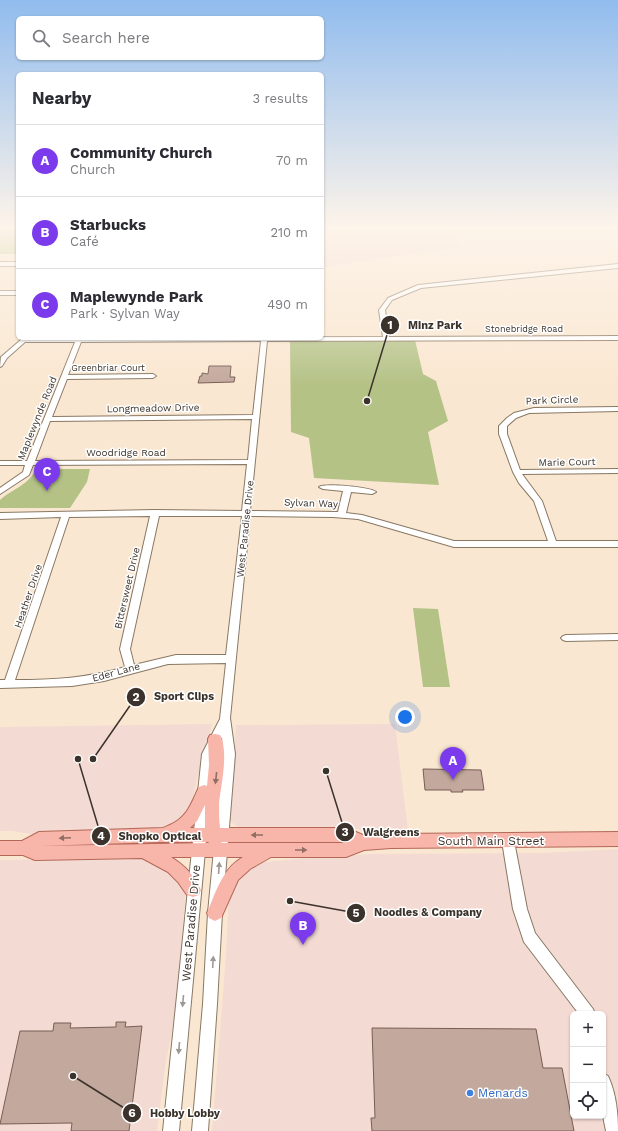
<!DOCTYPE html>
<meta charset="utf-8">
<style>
body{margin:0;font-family:"Work Sans",sans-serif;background:#f7f7f7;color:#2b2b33}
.controls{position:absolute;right:12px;bottom:12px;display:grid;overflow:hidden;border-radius:6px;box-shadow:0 1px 3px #0004}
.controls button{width:36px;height:36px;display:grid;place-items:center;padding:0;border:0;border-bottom:1px solid #e1e1e2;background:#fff;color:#2b2b33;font:20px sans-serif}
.you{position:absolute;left:405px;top:717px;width:14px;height:14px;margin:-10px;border:3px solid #fff;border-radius:50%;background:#1a73e8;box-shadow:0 0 0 6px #1a73e833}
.badge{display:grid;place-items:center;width:26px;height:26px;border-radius:50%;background:#7c3aed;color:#fff;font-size:13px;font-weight:700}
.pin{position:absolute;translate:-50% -33px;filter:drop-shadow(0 1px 2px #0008)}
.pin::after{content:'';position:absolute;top:21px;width:14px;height:12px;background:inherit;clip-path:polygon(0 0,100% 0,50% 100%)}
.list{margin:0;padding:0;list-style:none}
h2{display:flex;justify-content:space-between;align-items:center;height:52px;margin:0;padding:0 16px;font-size:17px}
h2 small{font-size:13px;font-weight:400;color:#7c7c81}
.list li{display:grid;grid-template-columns:26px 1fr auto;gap:12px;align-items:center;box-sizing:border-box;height:72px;padding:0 16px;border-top:1px solid #e1e1e2}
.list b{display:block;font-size:15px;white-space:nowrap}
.list p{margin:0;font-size:13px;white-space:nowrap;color:#7c7c81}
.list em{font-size:13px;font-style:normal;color:#7c7c81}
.icon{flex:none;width:22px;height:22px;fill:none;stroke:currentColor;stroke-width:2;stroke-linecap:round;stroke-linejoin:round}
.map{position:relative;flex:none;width:618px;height:1131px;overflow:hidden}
.search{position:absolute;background:#fff;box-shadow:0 1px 3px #0004;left:16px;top:16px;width:308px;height:44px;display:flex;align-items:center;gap:10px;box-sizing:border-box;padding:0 14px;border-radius:6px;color:#7c7c81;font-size:15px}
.panel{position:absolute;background:#fff;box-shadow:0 1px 3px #0004;left:16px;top:72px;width:308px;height:268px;border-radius:6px}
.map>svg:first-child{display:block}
.commercial{fill:#f3dad2;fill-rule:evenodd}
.green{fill:#b4c286}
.building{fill:#c3a89d;stroke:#775e54}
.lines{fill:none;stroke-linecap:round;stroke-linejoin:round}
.minor-casing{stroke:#887864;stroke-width:2}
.major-casing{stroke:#b36858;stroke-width:2}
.minor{fill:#fff;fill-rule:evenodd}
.major{fill:#f8b5a9;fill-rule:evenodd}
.oneway{fill:#906e64}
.oneway2{fill:#9d9995}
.shop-dot{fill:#3f7fe0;stroke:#fff;stroke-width:1.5}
.labels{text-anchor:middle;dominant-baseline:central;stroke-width:3;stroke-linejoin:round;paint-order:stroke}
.far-street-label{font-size:9px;fill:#3b332b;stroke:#fff}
.street-label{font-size:10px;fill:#3b332b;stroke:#fff}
.near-street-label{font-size:12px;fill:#3b332b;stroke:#fff}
.near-shop-label{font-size:12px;fill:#366cbe;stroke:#fff;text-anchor:start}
.leader{fill:none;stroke:#3b332b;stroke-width:1.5}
.callout-dot{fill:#3b332b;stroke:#fff;stroke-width:1.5}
.mark-label{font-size:12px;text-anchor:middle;font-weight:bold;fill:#fff}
.callout-label{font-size:11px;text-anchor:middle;font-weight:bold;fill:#3b332b;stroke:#fff;stroke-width:3;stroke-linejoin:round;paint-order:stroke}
</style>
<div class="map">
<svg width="618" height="1131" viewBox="0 0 618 1131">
<rect width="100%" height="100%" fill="#fae7d1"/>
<g class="commercial">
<path d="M360,226H452L460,247L322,267V231Z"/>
<path d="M212,724L200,767L190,809L186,817L168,829L36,835L12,831H0V727Z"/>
<path d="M395,724L408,831L369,830L344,828L247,829L239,828L230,821L236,725Z"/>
<path d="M618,849V1131H212L225,969L229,896L232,884L256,863L306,858L372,854L542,853ZM573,1014H603V1116H573Z"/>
<path d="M143,858L158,861L186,888L176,1009L165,1067L157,1131H0V860Z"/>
</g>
<g class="green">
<rect x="0" y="226" width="18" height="28"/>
<path d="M415,340L423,374L436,381L448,421L428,432L439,485L314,478L309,438L291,432L290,341Z"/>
<path d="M42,469H90L87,482L70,508H0V500C12,489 27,486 35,471Z"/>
<path d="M413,608L438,609L450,687H423Z"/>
</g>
<g class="building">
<path d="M209,366H231L230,377H235L234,382L198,383L200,376H202V373L208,374Z"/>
<path d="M423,769L481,770L484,790H462L463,792H451V790H425Z"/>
<path d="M116,1022H126L125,1027L142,1026L129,1131H71L72,1123L0,1124L20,1031H53L54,1023H71L70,1028L116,1027Z"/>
<path d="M372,1028L536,1029L543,1068H562L574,1131H372L371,1118H375Z"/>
</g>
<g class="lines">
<defs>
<g id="minor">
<rect x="0" y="262" width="18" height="4"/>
<path d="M618,264V268L421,288L392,300L385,310L389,337L618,336V340L267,341L250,511L338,512L343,491L323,489L319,487C324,483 371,487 376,492L372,494L351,492L346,513L362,515L454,541H548L534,501L519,483L513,472L499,434V426L507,418L514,413L534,408L618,407V411L529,413L516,418L507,426V434L520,470L618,469V473L522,474L542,501L556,541H618V547H454L358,519L333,517L250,516L230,718L235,754L222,913L217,1004L208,1131H192L203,1004L208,913L223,754L222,737L214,754L179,1131H163L202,754L220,719L226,663L168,664L104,681L72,686L0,688V680H5L61,517L0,519V513L155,510L242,511L247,464L33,465L29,475L0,494V488L23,472L25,465H0V461H27L75,342H25L7,358L2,366L0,367L1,357L23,338L383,337L379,310L388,298L418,285ZM261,341L253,415L52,417L67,379L153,378L156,376L153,374L68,375L81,342ZM252,419L248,460L35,461L50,421ZM150,516L120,649L125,667C88,678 53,680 15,680L69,517ZM159,516H242L226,655H176L134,665L130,649Z"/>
<rect x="0" y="291" width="18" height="4"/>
<path d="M618,634V640L566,641L563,640L561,638L563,636L566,635Z"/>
<path d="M508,836L512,837L514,841L527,909L535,933L593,1009L595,1014H579L524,942L513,909L502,841L504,837Z"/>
<path d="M603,1073L608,1076C616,1093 618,1113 618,1131H606L603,1116Z"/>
</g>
<path id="major" d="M215,734L220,735C229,752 221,785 219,803C219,812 219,820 220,828H347L365,836L391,834L618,832V846L391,848L364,850L346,857H271L250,869L238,880L221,918L215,921L209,918L207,913C216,892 222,869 243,857H171C184,865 195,876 201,890L199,895L193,897L187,895L178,882L168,872L142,858L35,860L23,855H0V841H22L39,832L163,828C167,826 173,824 177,821C189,813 193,799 199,787L204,785L207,786L209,765L208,739L210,735ZM205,805V828H190L197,821ZM160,842H208L209,843L40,846ZM222,842H346L348,843H221Z"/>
</defs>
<use href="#minor" class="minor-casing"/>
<use href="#major" class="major-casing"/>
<use href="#minor" class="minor"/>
<use href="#major" class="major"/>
</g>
<defs><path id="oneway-solid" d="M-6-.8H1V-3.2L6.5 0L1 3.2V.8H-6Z"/></defs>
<g class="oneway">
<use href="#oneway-solid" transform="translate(216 778) rotate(96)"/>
<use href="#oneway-solid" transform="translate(257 835) rotate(180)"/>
<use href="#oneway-solid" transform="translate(65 838) rotate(178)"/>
<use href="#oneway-solid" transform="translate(301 850)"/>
</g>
<g class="oneway2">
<use href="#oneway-solid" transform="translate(219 868) rotate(-86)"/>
<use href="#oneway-solid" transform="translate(213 962) rotate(-87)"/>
<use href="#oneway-solid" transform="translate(183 1001) rotate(95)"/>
<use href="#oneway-solid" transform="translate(179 1048) rotate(95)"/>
</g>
<linearGradient id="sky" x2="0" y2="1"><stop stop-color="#91bcee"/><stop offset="0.59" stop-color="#fdf4ea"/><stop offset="1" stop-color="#fdf4ea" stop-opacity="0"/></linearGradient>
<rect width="618" height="385" fill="url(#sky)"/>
<circle class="shop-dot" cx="470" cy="1093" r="4"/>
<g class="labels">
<g class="far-street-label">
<text x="524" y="329">Stonebridge Road</text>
<text x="108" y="368">Greenbriar Court</text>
</g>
<g class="street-label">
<text transform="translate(552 400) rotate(-2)">Park Circle</text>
<text transform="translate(153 408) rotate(-1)">Longmeadow Drive</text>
<text transform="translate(37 418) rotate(-68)">Maplewynde Road</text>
<text x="126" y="452">Woodridge Road</text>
<text transform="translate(567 462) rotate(-1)">Marie Court</text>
<text transform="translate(311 503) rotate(2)">Sylvan Way</text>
<text transform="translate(245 529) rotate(-84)">West Paradise Drive</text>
<text transform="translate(127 588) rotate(-77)">Bittersweet Drive</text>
<text transform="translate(28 596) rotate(-71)">Heather Drive</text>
<text transform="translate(116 672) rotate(-15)">Eder Lane</text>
</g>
<g class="near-street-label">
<text x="491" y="841">South Main Street</text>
<text transform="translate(191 923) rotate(-85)">West Paradise Drive</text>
</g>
<g class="near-shop-label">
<text x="478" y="1093">Menards</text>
</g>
</g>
<path class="leader" d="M367 401L390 325M93 759L136 697M326 771L345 832M78 759L101 836M290 901L356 913M73 1076L132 1113"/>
<g class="callout-dot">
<circle cx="367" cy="401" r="4"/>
<circle cx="93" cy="759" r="4"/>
<circle cx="326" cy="771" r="4"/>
<circle cx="78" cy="759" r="4"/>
<circle cx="290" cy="901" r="4"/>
<circle cx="73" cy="1076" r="4"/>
<circle cx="390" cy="325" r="10"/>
<circle cx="136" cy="697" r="10"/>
<circle cx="345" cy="832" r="10"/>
<circle cx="101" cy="836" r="10"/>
<circle cx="356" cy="913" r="10"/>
<circle cx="132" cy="1113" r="10"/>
</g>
<g class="mark-label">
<text x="390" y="329">1</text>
<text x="136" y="701">2</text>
<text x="345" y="836">3</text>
<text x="101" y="840">4</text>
<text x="356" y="917">5</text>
<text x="132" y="1117">6</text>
</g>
<g class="callout-label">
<text x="435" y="329">Minz Park</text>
<text x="184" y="700">Sport Clips</text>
<text x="391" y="836">Walgreens</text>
<text x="160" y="840">Shopko Optical</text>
<text x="428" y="916">Noodles &amp; Company</text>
<text x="185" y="1117">Hobby Lobby</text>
</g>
</svg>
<div class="controls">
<button>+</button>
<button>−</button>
<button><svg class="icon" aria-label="locate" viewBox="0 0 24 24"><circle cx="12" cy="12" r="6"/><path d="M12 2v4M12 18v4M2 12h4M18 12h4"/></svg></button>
</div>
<div class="you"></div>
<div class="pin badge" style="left:453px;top:780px">A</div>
<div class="pin badge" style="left:303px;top:945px">B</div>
<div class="pin badge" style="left:47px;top:491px">C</div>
<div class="search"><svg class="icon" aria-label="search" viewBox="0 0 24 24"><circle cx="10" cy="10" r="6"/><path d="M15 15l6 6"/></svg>Search here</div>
<section class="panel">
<h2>Nearby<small>3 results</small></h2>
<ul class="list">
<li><span class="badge">A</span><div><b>Community Church</b><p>Church</p></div><em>70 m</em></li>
<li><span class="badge">B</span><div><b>Starbucks</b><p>Café</p></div><em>210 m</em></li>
<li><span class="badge">C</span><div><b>Maplewynde Park</b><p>Park · Sylvan Way</p></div><em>490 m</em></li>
</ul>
</section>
</div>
